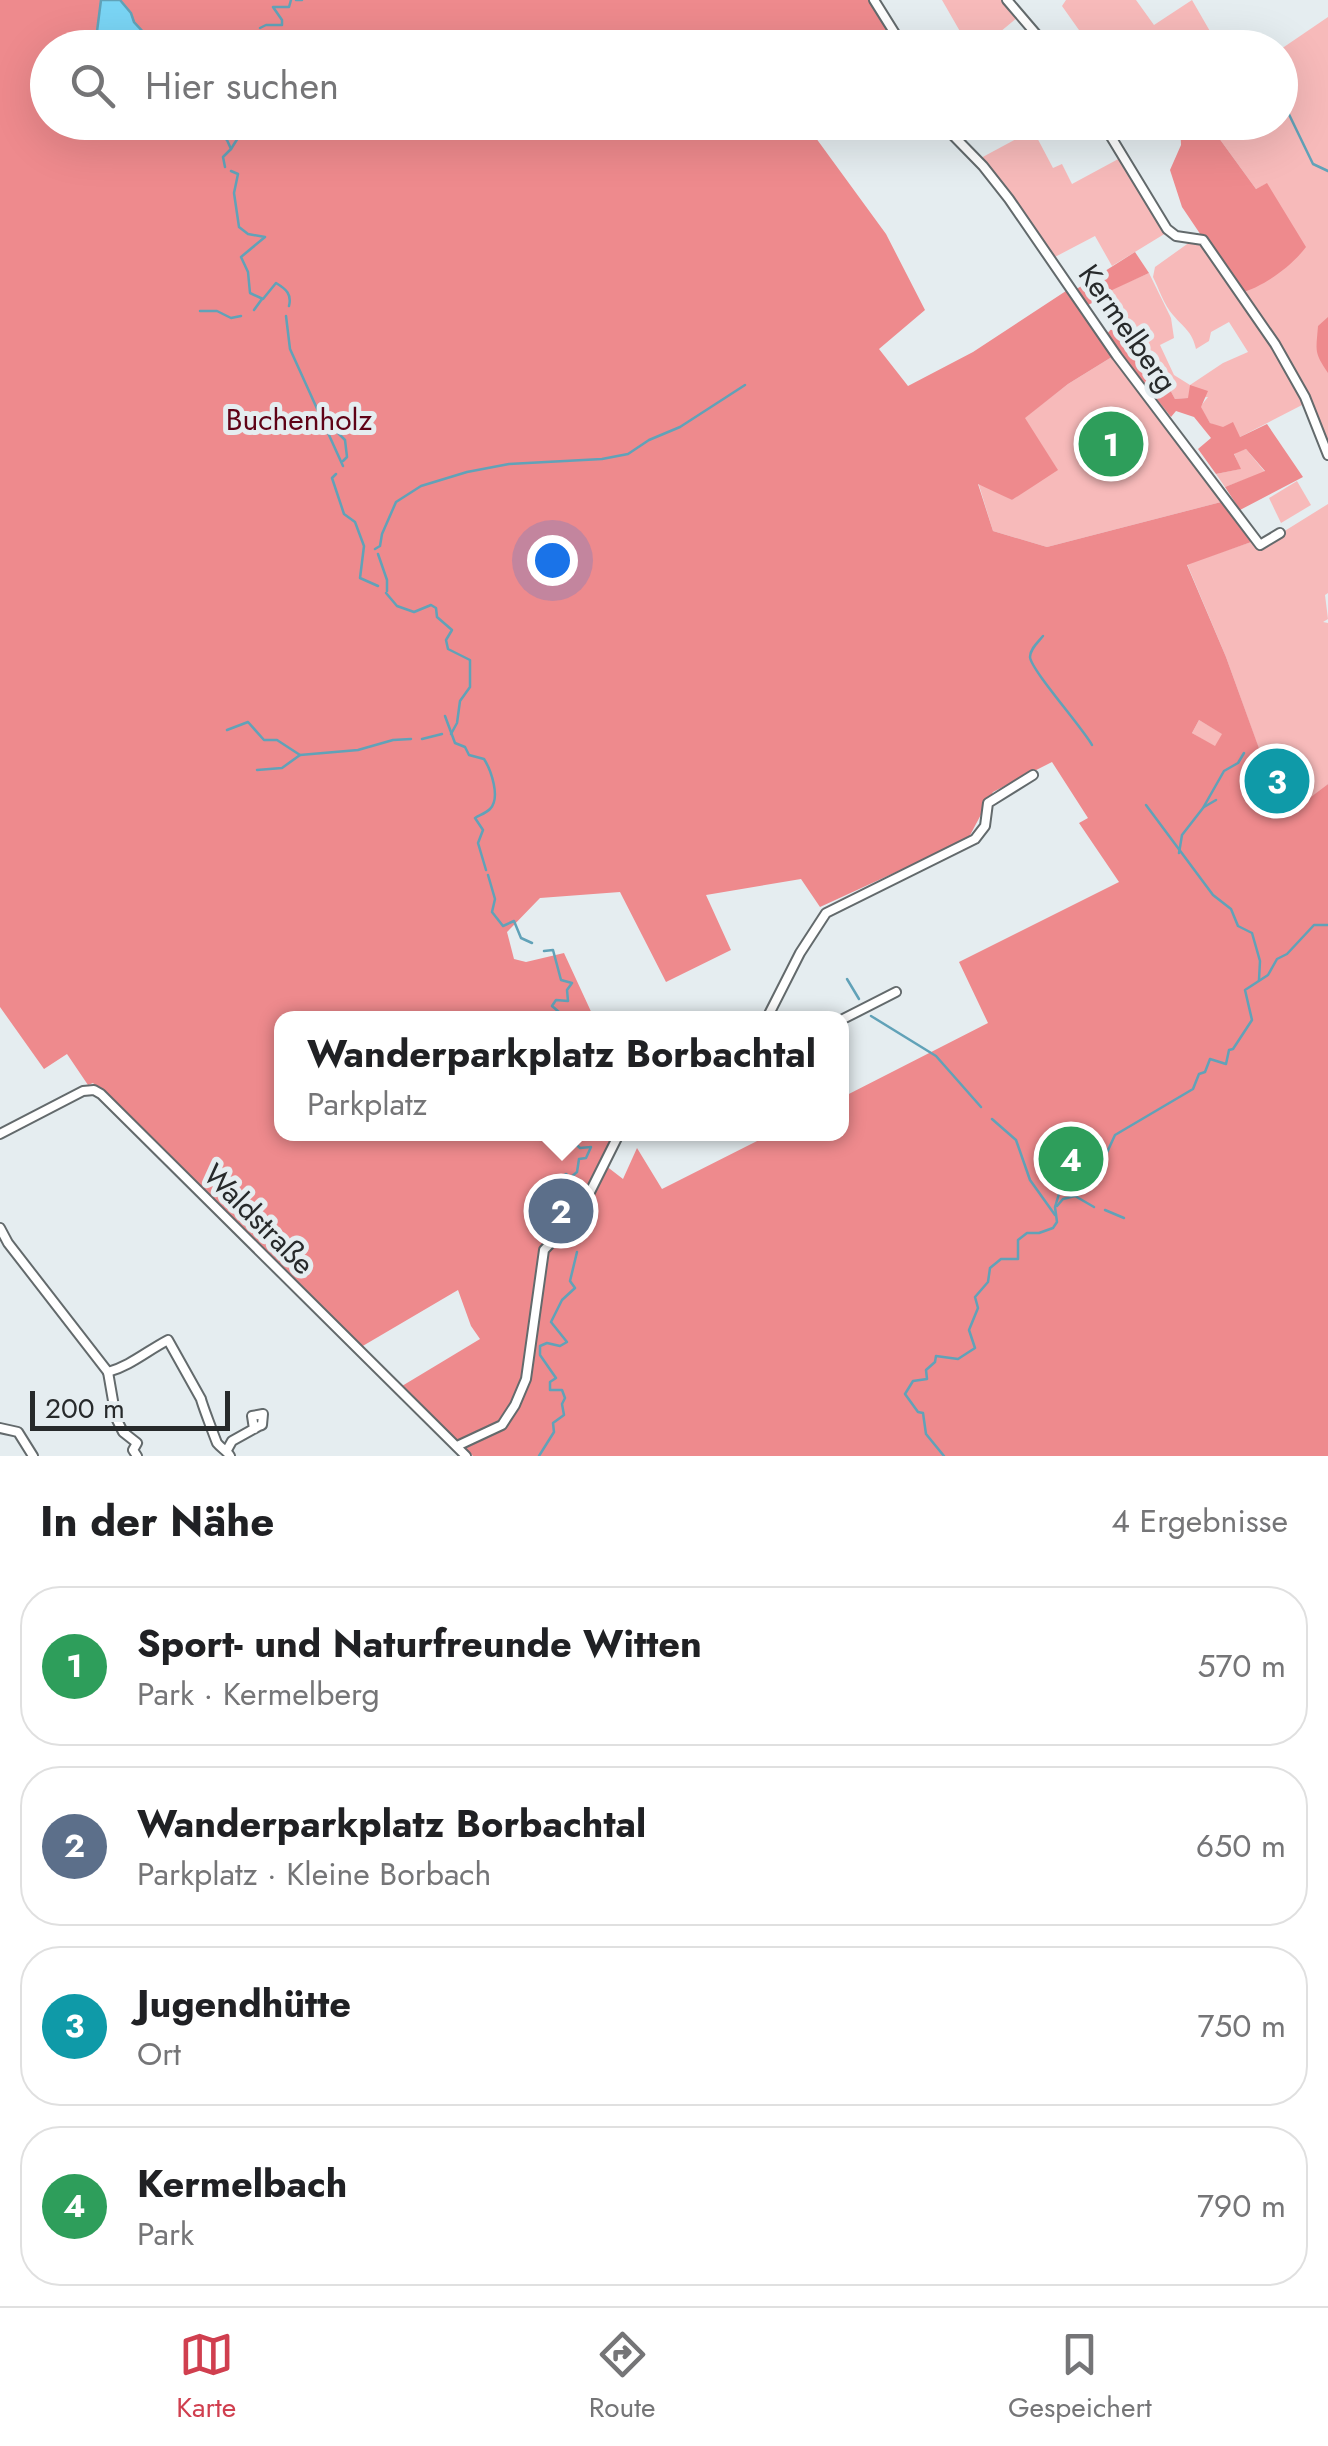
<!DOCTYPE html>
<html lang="de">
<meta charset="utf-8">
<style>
body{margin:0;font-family:Jost,sans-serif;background:#f6f6f6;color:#202124}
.scale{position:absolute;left:30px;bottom:25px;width:200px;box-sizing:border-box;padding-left:10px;border:5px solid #272a2b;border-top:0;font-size:28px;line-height:35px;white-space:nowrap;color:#272a2b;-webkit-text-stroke:8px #e5edf0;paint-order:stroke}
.you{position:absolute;left:552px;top:560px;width:35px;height:35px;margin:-25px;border:8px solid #fff;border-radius:50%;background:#1a73e8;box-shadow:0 0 0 15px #1a73e833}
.badge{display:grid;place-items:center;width:65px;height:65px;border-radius:50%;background:#d03f4f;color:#fff;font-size:32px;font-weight:700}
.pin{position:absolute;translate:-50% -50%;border:5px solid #fff;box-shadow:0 2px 10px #0006}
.popup{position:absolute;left:274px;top:1011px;width:575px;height:130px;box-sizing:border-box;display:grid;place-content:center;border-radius:20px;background:#fff;filter:drop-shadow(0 2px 8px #0005);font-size:32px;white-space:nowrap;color:#757577}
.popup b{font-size:38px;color:#202124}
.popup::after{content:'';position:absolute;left:50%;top:100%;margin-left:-20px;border:20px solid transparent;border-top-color:#fff}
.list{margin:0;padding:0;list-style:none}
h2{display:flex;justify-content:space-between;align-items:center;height:130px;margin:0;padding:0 40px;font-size:42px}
h2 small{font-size:32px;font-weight:400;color:#757577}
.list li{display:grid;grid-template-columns:65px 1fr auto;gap:30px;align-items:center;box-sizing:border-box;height:160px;margin:0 20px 20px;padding:0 20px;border:2px solid #e0e0e0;border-radius:40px}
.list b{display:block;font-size:38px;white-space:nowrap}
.list p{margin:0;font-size:32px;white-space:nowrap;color:#757577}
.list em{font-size:32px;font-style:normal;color:#757577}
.icon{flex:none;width:55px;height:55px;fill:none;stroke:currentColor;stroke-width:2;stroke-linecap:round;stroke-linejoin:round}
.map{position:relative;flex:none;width:1328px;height:1456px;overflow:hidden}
.search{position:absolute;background:#fff;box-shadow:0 10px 40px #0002;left:30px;right:30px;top:30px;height:110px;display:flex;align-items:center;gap:25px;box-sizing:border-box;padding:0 35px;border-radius:55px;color:#757577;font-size:38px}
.sheet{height:850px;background:#fff}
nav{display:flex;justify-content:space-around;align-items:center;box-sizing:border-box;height:140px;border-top:2px solid #e0e0e0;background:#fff;font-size:28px;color:#757577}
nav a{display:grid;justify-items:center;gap:5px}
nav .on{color:#d03f4f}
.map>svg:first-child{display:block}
.green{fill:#f7baba}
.forest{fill:#ee8a8d;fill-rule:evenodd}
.water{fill:#7ad5f5;stroke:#61a2b8;stroke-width:2.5}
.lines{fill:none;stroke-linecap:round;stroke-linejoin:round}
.stream{stroke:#61a2b8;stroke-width:2.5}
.minor-casing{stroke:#636a6c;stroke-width:12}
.minor{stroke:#fff;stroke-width:8}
.labels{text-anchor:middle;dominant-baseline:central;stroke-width:10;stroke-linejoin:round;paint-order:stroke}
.street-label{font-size:30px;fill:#272a2b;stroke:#e5edf0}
.park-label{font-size:30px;fill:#5f0216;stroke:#e5edf0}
</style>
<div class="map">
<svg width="1328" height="1456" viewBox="0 0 1328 1456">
<rect width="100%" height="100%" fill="#e5edf0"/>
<g class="green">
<path d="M942,0H1005L1018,17L1000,32L1011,47H969Z"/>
<path d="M1066,0H1136L1154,25L1192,0L1211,33L1193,41L1195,47H1091L1062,6Z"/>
<path d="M1328,17V450L1310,405L1240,293L1266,184L1256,189L1208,123L1280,122L1281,49Z"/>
<path d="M1024,123H1045L1033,130L1053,168L1062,164L1072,184L1122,157L1166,233L1112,266L1095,236L1053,258L979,159L1027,133Z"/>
<path d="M1198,241L1257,321L1303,398L1304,404L1240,437L1210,423L1200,407L1208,397L1175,399L1142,341L1132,333L1110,290L1149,273L1171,318L1174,338L1160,345L1174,375L1190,385L1223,363L1248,352L1229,322L1211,332L1209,341L1196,349C1192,331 1184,328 1173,315C1164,305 1159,289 1153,277L1155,267L1190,242Z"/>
<path d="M1115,355L1225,501L1047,547L993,531L978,482L1012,500L1057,469L1024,418L1068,384Z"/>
<path d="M1246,449L1265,472L1225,487L1216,474L1240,469L1234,453Z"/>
<path d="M1297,481L1311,505L1281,523L1269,498Z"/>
<path d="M1328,504V593L1325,595L1328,619L1323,622L1328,623V784L1311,798L1273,788L1226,657L1187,564L1254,541L1262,550L1284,536L1283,532Z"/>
<path d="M1199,720L1223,734L1215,747L1192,733Z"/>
</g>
<g class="forest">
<path d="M0,0H101L95,47L48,48V122L831,123L813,134L886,234L925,310L879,349L908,386L973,352L1069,289L1115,355L1068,384L1025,418L1058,470L1012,500L978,484L993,531L1047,547L1225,501L1254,541L1187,565L1226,657L1273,787L1311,797L1328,784V1456H473L402,1386L480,1339L471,1326L458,1290L361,1347L93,1083L88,1085L67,1054L44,1069L0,1007ZM1199,720L1222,734L1215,746L1192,733ZM1052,762L1088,818L1079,823L1119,882L959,962L988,1023L841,1098V1134H771L662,1189L637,1148L623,1179L601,1162L612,1134H281V1018H594L564,953L526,962L514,959L507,932L540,898L620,892L666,982L731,950L706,895L801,879L820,907L968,839L993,792Z"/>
<path d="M120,0H872L900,41L894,48L157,47L133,22L131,12Z"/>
<path d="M1180,123H1208L1256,189L1267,183L1306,247C1291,267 1263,287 1240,293L1182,207L1170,170L1181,145Z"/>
<path d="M1135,252L1149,273L1110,291C1130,329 1155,360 1175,399L1188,398L1190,385L1208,391L1201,407L1210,423L1223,427L1233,422L1240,437L1267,424L1303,477L1240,510L1225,487L1265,471L1246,449L1234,454L1241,469L1216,474L1198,449L1211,438L1194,417L1176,411L1171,417L1106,335L1113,327L1098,300L1086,306L1075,290Z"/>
<path d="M1328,317V373C1314,352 1316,352 1318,326Z"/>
</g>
<path class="water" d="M101,0H120L131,13L134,22L157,47H95Z"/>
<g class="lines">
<g class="stream">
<path d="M296,0H302"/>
<path d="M260,28L266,25H282V20L273,7H289L291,0"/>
<path d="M255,48L257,36"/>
<path d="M1283,102L1313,164L1328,171"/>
<path d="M205,122L227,140L231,149L223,157L225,167"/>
<path d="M231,149L248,122"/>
<path d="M231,171L238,174L234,193L239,227L248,234L265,237L241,257L248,272L250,293L263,299L276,283C286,289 292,294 289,306"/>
<path d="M254,310L262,299"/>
<path d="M200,311H217L231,318L241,316"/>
<path d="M286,316L290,349L343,466"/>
<path d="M330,430L334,429L345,440L347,457L343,461"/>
<path d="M336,474L332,478L344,514L355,522L364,546L360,578L378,586"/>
<path d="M375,549L380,546L382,534L396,502L421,486L467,472L509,464L602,459L628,454L649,440L680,427L745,385"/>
<path d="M378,554L387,580V591"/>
<path d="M386,593L397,606L414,612L431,605L436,608L437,617L452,630L446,640L448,649L470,660V687L460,701L457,723L451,734"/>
<path d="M1043,636C1038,642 1030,649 1030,657C1031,670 1082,727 1092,745"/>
<path d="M445,716L455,743L465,747L469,755L484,759C491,770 501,798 490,809C486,813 480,815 475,818L483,830L478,843L486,870"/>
<path d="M227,730L248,722L264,740H277L300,755L358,750L393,740L411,739"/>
<path d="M422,739L442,734"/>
<path d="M257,770L282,768L300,755"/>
<path d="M1146,805L1213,895L1231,909L1238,926L1252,933L1260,961L1259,980"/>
<path d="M1204,807L1216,800"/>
<path d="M1179,853L1182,835L1203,808L1224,771L1238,763L1244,753"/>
<path d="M488,875L495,899L492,912L503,926L514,921L521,938L532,943"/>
<path d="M544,951L553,950L561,980L572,983L567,990L568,1001L556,1000L552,1006L566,1018"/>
<path d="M847,979L859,999"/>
<path d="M871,1016L936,1056L981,1107"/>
<path d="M992,1119L1016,1140L1030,1180L1055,1215"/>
<path d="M565,1134L580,1148L591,1147L586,1158L579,1159L577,1172L570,1178L566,1174L563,1176L562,1181L572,1194L574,1210L570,1216"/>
<path d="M1057,1206L1063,1199L1075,1196L1094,1207"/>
<path d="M1105,1210L1124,1218"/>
<path d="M575,1227L581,1234"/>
<path d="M539,1456L554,1432L553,1423L564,1415L562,1404L565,1398L562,1390H550V1382L556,1378L540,1355V1346L547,1343L560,1346L567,1342L551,1322L562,1300L575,1288L570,1281L577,1252"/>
<path d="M944,1456L926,1434L923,1413L918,1412L905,1394L913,1381L927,1379L926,1370L935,1362L936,1356L958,1359L975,1348L969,1330L978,1308L975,1297L988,1282L990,1268L1001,1259H1018V1240L1027,1233H1039L1053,1228L1057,1222L1055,1207L1066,1171H1081L1104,1159L1115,1135L1193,1089L1199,1074L1205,1072L1210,1059L1226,1064L1229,1050L1233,1049L1252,1020L1245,990L1268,975L1277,959L1287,954L1314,925H1328"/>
</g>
<defs>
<g id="minor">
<path d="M874,0L904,48"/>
<path d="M1007,0L1048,48"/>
<path d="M940,122L983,166L1009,199L1117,356L1260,545L1280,533"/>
<path d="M1102,122L1167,229L1176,236L1203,240L1275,344L1305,397L1328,455"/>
<path d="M767,1018L800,953L826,913L975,839L985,826L988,803L1033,775"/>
<path d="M841,1020L896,992"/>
<path d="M0,1134L83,1091L94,1090L101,1094L466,1456"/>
<path d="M0,1228L8,1243L108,1372"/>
<path d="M108,1372C130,1366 147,1351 168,1340L201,1399C202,1404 215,1438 217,1443C221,1448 227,1451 230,1456"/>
<path d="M108,1372L116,1418L123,1432L137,1443L133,1450L137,1456"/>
<path d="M0,1428L18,1432L33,1456"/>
<path d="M457,1446L502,1425L515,1405L526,1379L544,1250L580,1212L619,1134"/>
<path d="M227,1450L232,1441L259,1426L262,1425L263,1414L252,1416L254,1429"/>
</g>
</defs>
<use href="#minor" class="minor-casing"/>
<use href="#minor" class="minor"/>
</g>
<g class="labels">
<g class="street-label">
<text transform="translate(1128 328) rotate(55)">Kermelberg</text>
<text transform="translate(259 1219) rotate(45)">Waldstraße</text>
</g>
<g class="park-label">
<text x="299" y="419">Buchenholz</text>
</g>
</g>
</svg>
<div class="scale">200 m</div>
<div class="you"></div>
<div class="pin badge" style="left:1111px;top:444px;background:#2e9e5b">1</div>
<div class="pin badge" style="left:561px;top:1211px;background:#5c6f8a">2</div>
<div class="popup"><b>Wanderparkplatz Borbachtal</b>Parkplatz</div>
<div class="pin badge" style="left:1277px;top:781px;background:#0f9aa8">3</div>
<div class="pin badge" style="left:1071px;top:1159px;background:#2e9e5b">4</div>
<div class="search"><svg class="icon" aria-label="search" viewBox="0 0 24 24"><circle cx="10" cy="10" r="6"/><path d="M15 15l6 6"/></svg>Hier suchen</div>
</div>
<section class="sheet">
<h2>In der Nähe<small>4 Ergebnisse</small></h2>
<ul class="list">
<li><span class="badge" style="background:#2e9e5b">1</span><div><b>Sport- und Naturfreunde Witten</b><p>Park · Kermelberg</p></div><em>570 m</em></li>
<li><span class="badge" style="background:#5c6f8a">2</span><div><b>Wanderparkplatz Borbachtal</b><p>Parkplatz · Kleine Borbach</p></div><em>650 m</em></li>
<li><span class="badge" style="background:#0f9aa8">3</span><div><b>Jugendhütte</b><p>Ort</p></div><em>750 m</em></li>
<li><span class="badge" style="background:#2e9e5b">4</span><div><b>Kermelbach</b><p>Park</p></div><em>790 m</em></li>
</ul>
</section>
<nav>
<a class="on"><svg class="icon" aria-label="map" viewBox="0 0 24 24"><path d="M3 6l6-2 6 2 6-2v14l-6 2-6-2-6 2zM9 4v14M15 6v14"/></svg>Karte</a>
<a><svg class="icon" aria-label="directions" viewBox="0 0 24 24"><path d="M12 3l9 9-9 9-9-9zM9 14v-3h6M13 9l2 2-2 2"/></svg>Route</a>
<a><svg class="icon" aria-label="saved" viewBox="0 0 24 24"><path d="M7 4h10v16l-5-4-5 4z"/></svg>Gespeichert</a>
</nav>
